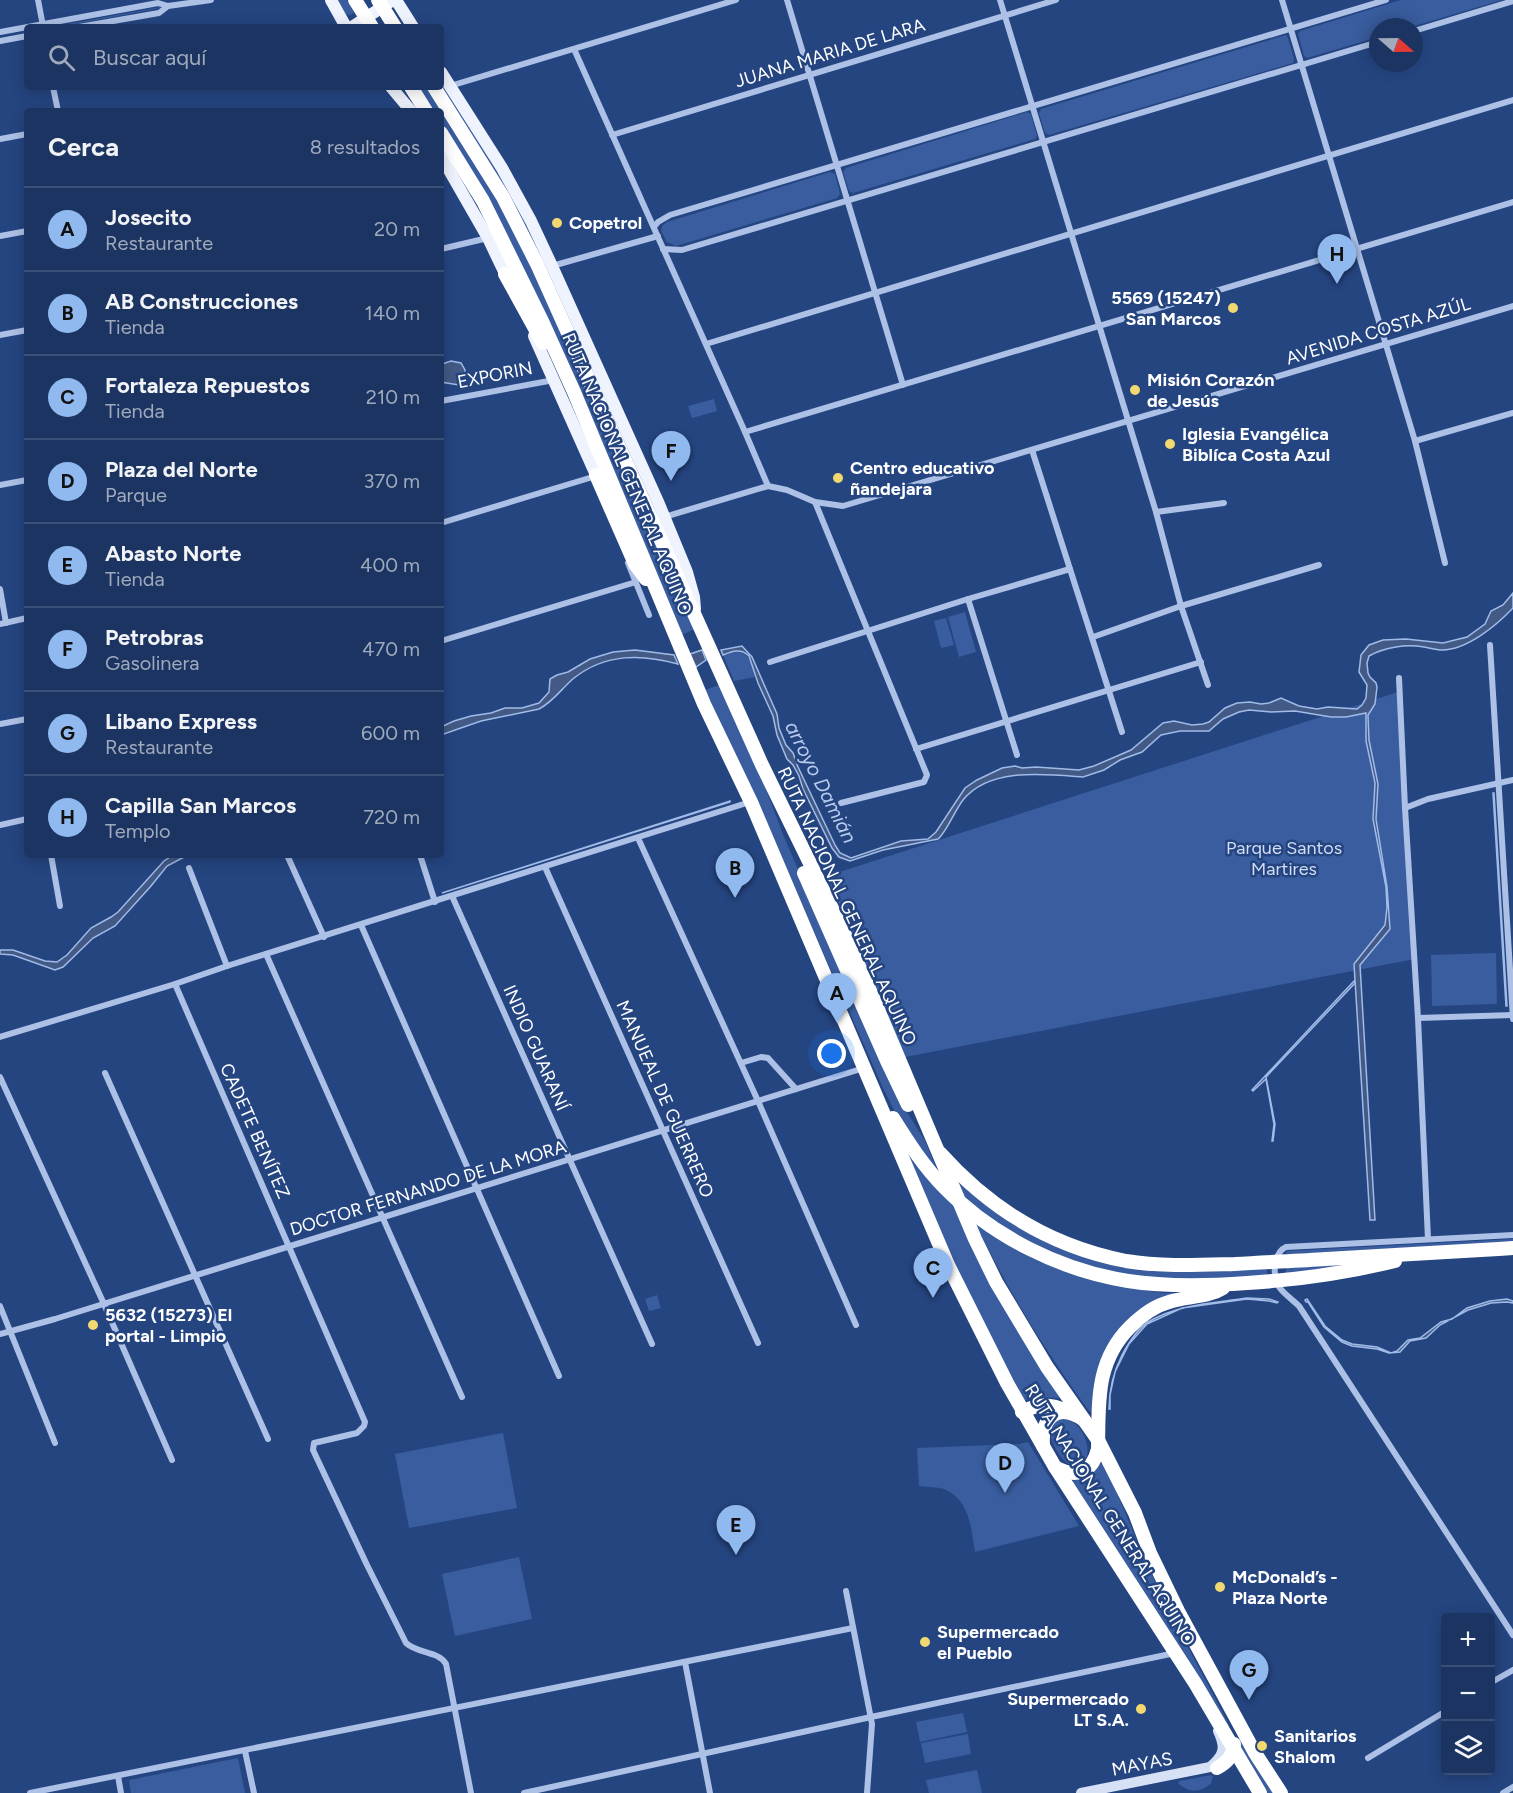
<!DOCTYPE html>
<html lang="es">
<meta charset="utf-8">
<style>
body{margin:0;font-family:Figtree,sans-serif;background:#293f6a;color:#f1f3f6}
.controls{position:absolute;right:18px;bottom:18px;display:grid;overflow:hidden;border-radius:6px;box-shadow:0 3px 15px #0003}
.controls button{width:54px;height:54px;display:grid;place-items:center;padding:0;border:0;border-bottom:2px solid #3a4f76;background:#1c3461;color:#f1f3f6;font:30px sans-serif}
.compass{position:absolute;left:1369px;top:18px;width:54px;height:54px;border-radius:50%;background:#1c3461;box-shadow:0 3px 15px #0003;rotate:110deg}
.you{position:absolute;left:832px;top:1054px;width:21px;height:21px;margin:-15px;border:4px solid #fff;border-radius:50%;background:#1a73e8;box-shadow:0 0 0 9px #1a73e833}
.badge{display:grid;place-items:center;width:39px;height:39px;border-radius:50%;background:#90b9f0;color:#111;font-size:20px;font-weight:700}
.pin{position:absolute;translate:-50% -50px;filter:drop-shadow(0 2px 3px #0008)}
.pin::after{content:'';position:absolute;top:32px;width:21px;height:18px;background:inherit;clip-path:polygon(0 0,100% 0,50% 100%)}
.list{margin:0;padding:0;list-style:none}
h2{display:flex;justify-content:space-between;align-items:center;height:78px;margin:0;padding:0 24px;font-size:26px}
h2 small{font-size:20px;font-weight:400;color:#a0aabd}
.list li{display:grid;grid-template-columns:39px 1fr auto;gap:18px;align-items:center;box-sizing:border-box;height:84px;padding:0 24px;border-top:2px solid #3a4f76}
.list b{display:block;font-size:22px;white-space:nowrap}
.list p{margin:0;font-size:20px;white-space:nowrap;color:#a0aabd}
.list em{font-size:20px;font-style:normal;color:#a0aabd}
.icon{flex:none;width:33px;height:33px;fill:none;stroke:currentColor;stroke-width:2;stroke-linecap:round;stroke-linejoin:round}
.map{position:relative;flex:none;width:1513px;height:1793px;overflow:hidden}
.search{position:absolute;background:#1c3461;box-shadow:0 3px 15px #0003;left:24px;top:24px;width:420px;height:66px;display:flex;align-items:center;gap:15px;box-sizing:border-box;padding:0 21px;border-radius:6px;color:#a0aabd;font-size:22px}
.panel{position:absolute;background:#1c3461;box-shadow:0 3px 15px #0003;left:24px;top:108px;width:420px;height:750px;border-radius:6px}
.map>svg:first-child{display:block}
.green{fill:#395d9f}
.water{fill:#435a86;stroke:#a1bbe8;stroke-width:1.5}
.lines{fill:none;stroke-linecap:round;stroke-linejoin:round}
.street{stroke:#adc1e7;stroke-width:6}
.secondary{stroke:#d6e1f6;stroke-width:10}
.primary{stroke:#eef3fd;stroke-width:12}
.highway{stroke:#fff;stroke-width:14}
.poi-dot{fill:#f1d871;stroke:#254581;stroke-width:2}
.labels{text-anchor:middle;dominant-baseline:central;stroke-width:5;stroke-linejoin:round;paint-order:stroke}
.street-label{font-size:18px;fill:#fff;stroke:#254581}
.poi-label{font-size:18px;font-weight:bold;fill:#fff;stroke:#254581;text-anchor:start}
.park-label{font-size:18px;fill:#d0ddf5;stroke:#254581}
.water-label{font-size:20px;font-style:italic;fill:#b8ccee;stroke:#254581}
</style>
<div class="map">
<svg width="1513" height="1793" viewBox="0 0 1513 1793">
<rect width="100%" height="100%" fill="#254581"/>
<g class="green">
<path d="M335,0H347L354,13L350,15L346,14Z"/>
<path d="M1401,0H1502L1411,27H1378V37L1307,58L1304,56L1298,34L1300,31Z"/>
<path d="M161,7L160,8L60,27H51Z"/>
<path d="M1286,35L1288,38L1294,59L1293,63L1049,135L1045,133L1039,113L1041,109Z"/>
<path d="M441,77L513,195L598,377L611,414L546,267L525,225L510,196L441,87Z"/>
<path d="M415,87H428L515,229L695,629L681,635L570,372L441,126V111H431Z"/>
<path d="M1027,112L1031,114L1037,136L1035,139L853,193L849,191L843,172L846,168Z"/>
<path d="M830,172L835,174L840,194L837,198L676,246L667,242L661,231L662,226L667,222Z"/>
<path d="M714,399L717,411L692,418L688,406Z"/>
<path d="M965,612L976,652L959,657L948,617Z"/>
<path d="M946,618L954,645L941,648L934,621Z"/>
<path d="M736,651C752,655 751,663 755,677L734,681L723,655Z"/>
<path d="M719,685L762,779L784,837L882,1062L907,1112L925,1141L940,1176L897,1116L883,1088L774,841L705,690Z"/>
<path d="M1401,691L1415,959L905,1057L827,876Z"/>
<path d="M1496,953L1497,1004L1432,1006L1431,955Z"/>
<path d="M906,1151L952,1203L986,1275L1060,1397L1059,1398L1035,1397L1023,1401L964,1289Z"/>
<path d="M953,1174L1074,1251L1265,1267L1267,1271V1274L1262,1277L1168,1280L1115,1273L1052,1254L1001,1226L964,1198Z"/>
<path d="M974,1220L1127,1286L1162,1293H1182L1130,1320L1092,1412L1089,1411C1045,1350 1006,1288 974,1220Z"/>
<path d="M1513,1239V1242L1286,1254L1287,1251Z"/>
<path d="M1368,1261L1286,1275L1285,1273L1287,1267Z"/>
<path d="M657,1295L661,1308L649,1311L645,1299Z"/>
<path d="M1064,1418C1073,1421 1077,1424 1082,1432C1099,1462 1073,1480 1057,1451C1050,1439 1048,1433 1055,1421Z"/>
<path d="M503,1433L517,1508L409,1528L395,1454Z"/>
<path d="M1028,1442L1079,1526L975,1552C971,1528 970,1500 944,1489C937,1487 927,1487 919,1486L917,1448L1019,1444Z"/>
<path d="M1101,1463L1104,1464C1124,1507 1140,1552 1161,1594C1182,1638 1207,1681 1229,1725V1728L1072,1481L1089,1477Z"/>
<path d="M519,1557L532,1619L455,1636L442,1574Z"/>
<path d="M963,1713L967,1732L920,1742L916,1722Z"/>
<path d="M968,1734L971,1754L925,1763L921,1743Z"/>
<path d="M1239,1737L1276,1793H1265L1239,1746Z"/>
<path d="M238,1758L245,1793H131L129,1780Z"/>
<path d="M977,1770L982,1793H929L926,1780Z"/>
<path d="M1211,1775L1213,1777L1211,1783C1201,1793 1188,1793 1178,1783L1179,1781Z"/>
</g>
<g class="water">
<path d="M451,361L461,363L465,370L466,379L459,385L441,382V366L442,364Z"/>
<path d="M1513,593V608C1497,625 1467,650 1442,650C1436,650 1430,648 1424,647C1406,644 1385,647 1369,656L1367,663L1368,673L1370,677L1376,683L1377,687L1375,704L1368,715L1369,740L1378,784L1376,819L1387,887L1390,929L1360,965L1375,1220H1370L1354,964L1385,925L1387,907L1386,887L1373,819L1375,783L1366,741V713L1346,717H1331L1295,711L1271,712L1249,710L1239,712L1223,719L1209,731H1180L1161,735L1142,752L1120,760L1104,770L1083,777C1045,774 989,767 963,800C955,810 946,833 938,839L883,850L850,861L839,857L832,848L803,789L799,776L793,765L787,759L777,735L773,716L758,683L749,656C741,648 732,651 723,655L721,650L742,646L752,657L777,714L779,728L786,745L793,753L798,767L835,845L840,853L851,858L901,841L928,839L936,832L965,788L977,780L1002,768L1015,766L1022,768L1036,767L1079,770L1094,766L1131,750L1163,723L1174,721L1192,725L1203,724L1209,722L1225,708L1237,703L1250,702L1261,704L1269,703L1281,698L1299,706L1317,709L1328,707L1357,709L1362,705L1366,698L1367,685L1359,672L1361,655L1369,645L1383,640L1406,639L1443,643L1467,637L1485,624L1491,611L1503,605Z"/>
<path d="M635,650L674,655L678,664C642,654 606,653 574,678C562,688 553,702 539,709L481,721L441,735V727L454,721L471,716L491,713L505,708H522L539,703L549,692L550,679L557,675L568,672L590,659L613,652Z"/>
<path d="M702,650L706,660L696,667L690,654Z"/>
<path d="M1493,793H1494L1507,1006H1506Z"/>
<path d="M730,801V802L442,893Z"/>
<path d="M173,855H188L167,866L151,886L115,926L93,938L63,967L55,970L13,955L0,954V950H13L45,961L57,962L67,955L91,928L111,917L118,912L164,861Z"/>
<path d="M1354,981L1355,983L1266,1077L1275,1124L1273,1141H1272L1274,1124L1266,1079L1253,1091L1252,1090Z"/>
<path d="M1247,1298L1269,1299L1278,1302L1277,1303L1269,1301L1247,1299L1182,1308L1147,1324L1129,1344L1115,1372L1110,1395V1409H1109C1109,1389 1113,1373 1122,1355C1128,1344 1137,1329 1148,1322C1178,1304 1214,1303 1247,1298Z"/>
<path d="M1307,1299L1325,1326L1342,1340L1352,1344L1377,1347L1391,1353L1397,1351L1408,1340L1420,1338L1441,1322L1452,1319L1467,1308L1490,1301L1507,1299L1513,1301V1303L1507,1302L1491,1303L1468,1310L1440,1325L1426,1338L1410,1341L1400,1352L1389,1353L1377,1349L1352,1346L1342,1342L1324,1327L1308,1302H1306L1305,1300Z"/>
</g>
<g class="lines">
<g class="street">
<path d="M38,0L43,26"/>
<path d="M787,0L903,385"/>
<path d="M1000,0L1156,512L1181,606L1208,685"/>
<path d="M1282,0L1415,441L1445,563"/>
<path d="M79,27L159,13L168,6"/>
<path d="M1414,31L1513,1"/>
<path d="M0,32L158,3L168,6L211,0"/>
<path d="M0,41L27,36"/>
<path d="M574,49L745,432L768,486"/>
<path d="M450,86L736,0"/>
<path d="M53,87L58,111"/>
<path d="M612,135L1056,0"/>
<path d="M0,139L27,134"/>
<path d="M654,227L658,222L670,215L1386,0"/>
<path d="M0,236L27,231"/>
<path d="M441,249L488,238"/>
<path d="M663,249L682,250L1378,42"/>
<path d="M552,266L658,236"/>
<path d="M0,335L27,330"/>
<path d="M706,344L1513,100"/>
<path d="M441,401L554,380"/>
<path d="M745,432L1513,202"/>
<path d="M1415,441L1513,413"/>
<path d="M1032,450L1122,732"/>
<path d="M0,485L27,480"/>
<path d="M815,502L927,775L924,782L841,803"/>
<path d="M1156,512L1224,503"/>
<path d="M664,517L768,486L787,490L815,502L843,506L1513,306"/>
<path d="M441,523L596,476"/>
<path d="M628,563L649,615"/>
<path d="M0,589L6,623"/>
<path d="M968,599L1017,755"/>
<path d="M0,624L27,618"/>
<path d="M1093,637L1181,606L1319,565"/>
<path d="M441,641L636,582"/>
<path d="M1490,645L1513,1019"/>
<path d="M770,662L968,599L1070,569"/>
<path d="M1399,678L1405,808L1418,1018L1428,1239"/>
<path d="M0,724L27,719"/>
<path d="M916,749L1201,662"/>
<path d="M1405,808L1428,799L1513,780"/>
<path d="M0,825L27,819"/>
<path d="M638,838L758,1101L856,1325"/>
<path d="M51,855L60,906"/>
<path d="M287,855L324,937"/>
<path d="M420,855L435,902"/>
<path d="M545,867L758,1343"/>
<path d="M189,868L227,966"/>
<path d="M452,896L652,1344"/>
<path d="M361,925L559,1376"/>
<path d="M266,954L462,1397"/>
<path d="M175,984L365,1422L364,1426L357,1433L314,1443L313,1450L367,1565L406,1643C418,1654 439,1651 446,1664L471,1793"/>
<path d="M1418,1018L1513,1015"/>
<path d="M0,1037L175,984L227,966L750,802"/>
<path d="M741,1063L761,1057L768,1058L796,1089"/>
<path d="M105,1073L268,1439"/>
<path d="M0,1077L104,1304L172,1460"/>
<path d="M1513,1235L1286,1247C1275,1252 1273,1269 1276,1281C1279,1291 1292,1299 1299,1306L1513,1635"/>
<path d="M0,1306L55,1443"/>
<path d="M0,1334L55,1319L864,1068"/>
<path d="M846,1591L872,1724L867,1793"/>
<path d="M685,1662L710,1793"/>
<path d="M1490,1683L1513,1670"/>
<path d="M245,1751L254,1793"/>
<path d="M1368,1758L1446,1711"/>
<path d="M118,1776L121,1793"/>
<path d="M30,1793L853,1628"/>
<path d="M524,1793L871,1717L1175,1653"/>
<path d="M1503,1793L1513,1787"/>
</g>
<path class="secondary" d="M1081,1793L1210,1767C1224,1755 1226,1748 1218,1731"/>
<g class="primary">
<path d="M331,0L346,27"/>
<path d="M396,0L413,27"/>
<path d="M352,27L393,0"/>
<path d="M441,72L502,168L531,221L552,266L659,504L687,572L694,597L695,609"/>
<path d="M391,87L411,111"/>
<path d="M441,156L488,238L509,282"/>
<path d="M534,336L596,475"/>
</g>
<g class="highway">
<path d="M355,0L372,27"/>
<path d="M378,0L395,27"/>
<path d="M411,87L426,111"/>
<path d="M434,87L503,197L537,264L762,765L844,933L871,993L975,1239L996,1282L1047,1367L1098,1440L1135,1513L1150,1553L1178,1611L1255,1753L1281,1793"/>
<path d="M441,133L483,201L541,319L574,392L704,704L751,802L948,1265L1007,1383L1055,1467L1195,1683L1260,1793"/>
<path d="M505,274L543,343"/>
<path d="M596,475L635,564L646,579"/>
<path d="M804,873L887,1061L908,1105"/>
<path d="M893,1118C908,1142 924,1167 944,1187C993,1237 1060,1270 1128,1281C1167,1287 1207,1286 1247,1283C1297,1280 1346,1273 1395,1261"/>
<path d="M940,1153C990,1209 1053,1247 1126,1261C1162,1267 1199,1265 1235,1264C1266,1262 1296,1261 1326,1259C1389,1255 1451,1252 1513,1248"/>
<path d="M1022,1412C1037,1404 1050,1403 1066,1411"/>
<path d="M1043,1446C1041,1417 1058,1402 1084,1420"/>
<path d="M1055,1467C1076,1479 1092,1473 1098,1449C1099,1403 1095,1362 1130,1327C1141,1316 1154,1306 1169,1302C1187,1296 1207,1298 1223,1288"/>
<path d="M1217,1768C1226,1763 1234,1756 1234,1744"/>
</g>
</g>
<g class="poi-dot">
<circle cx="557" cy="223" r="6"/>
<circle cx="1233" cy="308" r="6"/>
<circle cx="1135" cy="390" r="6"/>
<circle cx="1170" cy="444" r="6"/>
<circle cx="838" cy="478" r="6"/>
<circle cx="93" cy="1325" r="6"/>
<circle cx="1220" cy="1587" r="6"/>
<circle cx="925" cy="1642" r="6"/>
<circle cx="1141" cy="1709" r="6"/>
<circle cx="1262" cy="1746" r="6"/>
</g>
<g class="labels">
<g class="street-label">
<text transform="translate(830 53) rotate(-17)">JUANA MARIA DE LARA</text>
<text transform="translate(1378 331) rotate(-17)">AVENIDA COSTA AZÚL</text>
<text transform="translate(495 375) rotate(-11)">EXPORIN</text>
<text transform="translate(627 474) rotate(67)">RUTA NACIONAL GENERAL AQUINO</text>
<text transform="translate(847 906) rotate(65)">RUTA NACIONAL GENERAL AQUINO</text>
<text transform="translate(536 1048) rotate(66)">INDIO GUARANÍ</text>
<text transform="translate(665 1099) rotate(66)">MANUEAL DE GUERRERO</text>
<text transform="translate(255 1131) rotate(66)">CADETE BENÍTEZ</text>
<text transform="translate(428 1188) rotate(-17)">DOCTOR FERNANDO DE LA MORA</text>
<text transform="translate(1110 1515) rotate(58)">RUTA NACIONAL GENERAL AQUINO</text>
<text transform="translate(1142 1764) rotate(-11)">MAYAS</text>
</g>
<g class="poi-label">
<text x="569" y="223">Copetrol</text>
<text x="1221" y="298" text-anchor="end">5569 (15247)<tspan x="1221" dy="21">San Marcos</tspan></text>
<text x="1147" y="380">Misión Corazón<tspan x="1147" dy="21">de Jesús</tspan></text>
<text x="1182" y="434">Iglesia Evangélica<tspan x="1182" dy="21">Biblíca Costa Azul</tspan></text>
<text x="850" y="468">Centro educativo<tspan x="850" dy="21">ñandejara</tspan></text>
<text x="105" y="1315">5632 (15273) El<tspan x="105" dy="21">portal - Limpio</tspan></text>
<text x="1232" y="1577">McDonald’s -<tspan x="1232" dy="21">Plaza Norte</tspan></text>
<text x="937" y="1632">Supermercado<tspan x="937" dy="21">el Pueblo</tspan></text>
<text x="1129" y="1699" text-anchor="end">Supermercado<tspan x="1129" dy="21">LT S.A.</tspan></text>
<text x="1274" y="1736">Sanitarios<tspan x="1274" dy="21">Shalom</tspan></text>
</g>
<g class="park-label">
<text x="1284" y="848">Parque Santos<tspan x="1284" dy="21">Martires</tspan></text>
</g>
<g class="water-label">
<text transform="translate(821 782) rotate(63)">arroyo Damián</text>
</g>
</g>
</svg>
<div class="controls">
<button>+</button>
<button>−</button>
<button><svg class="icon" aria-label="layers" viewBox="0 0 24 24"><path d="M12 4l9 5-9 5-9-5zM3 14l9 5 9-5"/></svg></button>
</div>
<svg class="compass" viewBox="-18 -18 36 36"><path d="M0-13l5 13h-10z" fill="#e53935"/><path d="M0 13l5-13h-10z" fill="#a0aabd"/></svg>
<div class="you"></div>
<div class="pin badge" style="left:837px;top:1023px">A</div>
<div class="pin badge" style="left:735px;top:898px">B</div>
<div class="pin badge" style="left:933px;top:1298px">C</div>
<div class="pin badge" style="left:1005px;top:1493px">D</div>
<div class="pin badge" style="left:736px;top:1555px">E</div>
<div class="pin badge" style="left:671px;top:481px">F</div>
<div class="pin badge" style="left:1249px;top:1700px">G</div>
<div class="pin badge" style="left:1337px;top:284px">H</div>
<div class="search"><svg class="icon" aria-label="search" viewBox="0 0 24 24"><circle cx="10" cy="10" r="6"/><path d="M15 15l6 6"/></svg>Buscar aquí</div>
<section class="panel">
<h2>Cerca<small>8 resultados</small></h2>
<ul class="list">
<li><span class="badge">A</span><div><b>Josecito</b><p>Restaurante</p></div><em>20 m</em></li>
<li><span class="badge">B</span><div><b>AB Construcciones</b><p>Tienda</p></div><em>140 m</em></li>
<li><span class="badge">C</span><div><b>Fortaleza Repuestos</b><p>Tienda</p></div><em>210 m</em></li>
<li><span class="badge">D</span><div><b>Plaza del Norte</b><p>Parque</p></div><em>370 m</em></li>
<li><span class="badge">E</span><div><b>Abasto Norte</b><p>Tienda</p></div><em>400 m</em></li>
<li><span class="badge">F</span><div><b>Petrobras</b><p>Gasolinera</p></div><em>470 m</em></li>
<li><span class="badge">G</span><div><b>Libano Express</b><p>Restaurante</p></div><em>600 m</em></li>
<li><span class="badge">H</span><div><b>Capilla San Marcos</b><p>Templo</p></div><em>720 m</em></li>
</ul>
</section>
</div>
